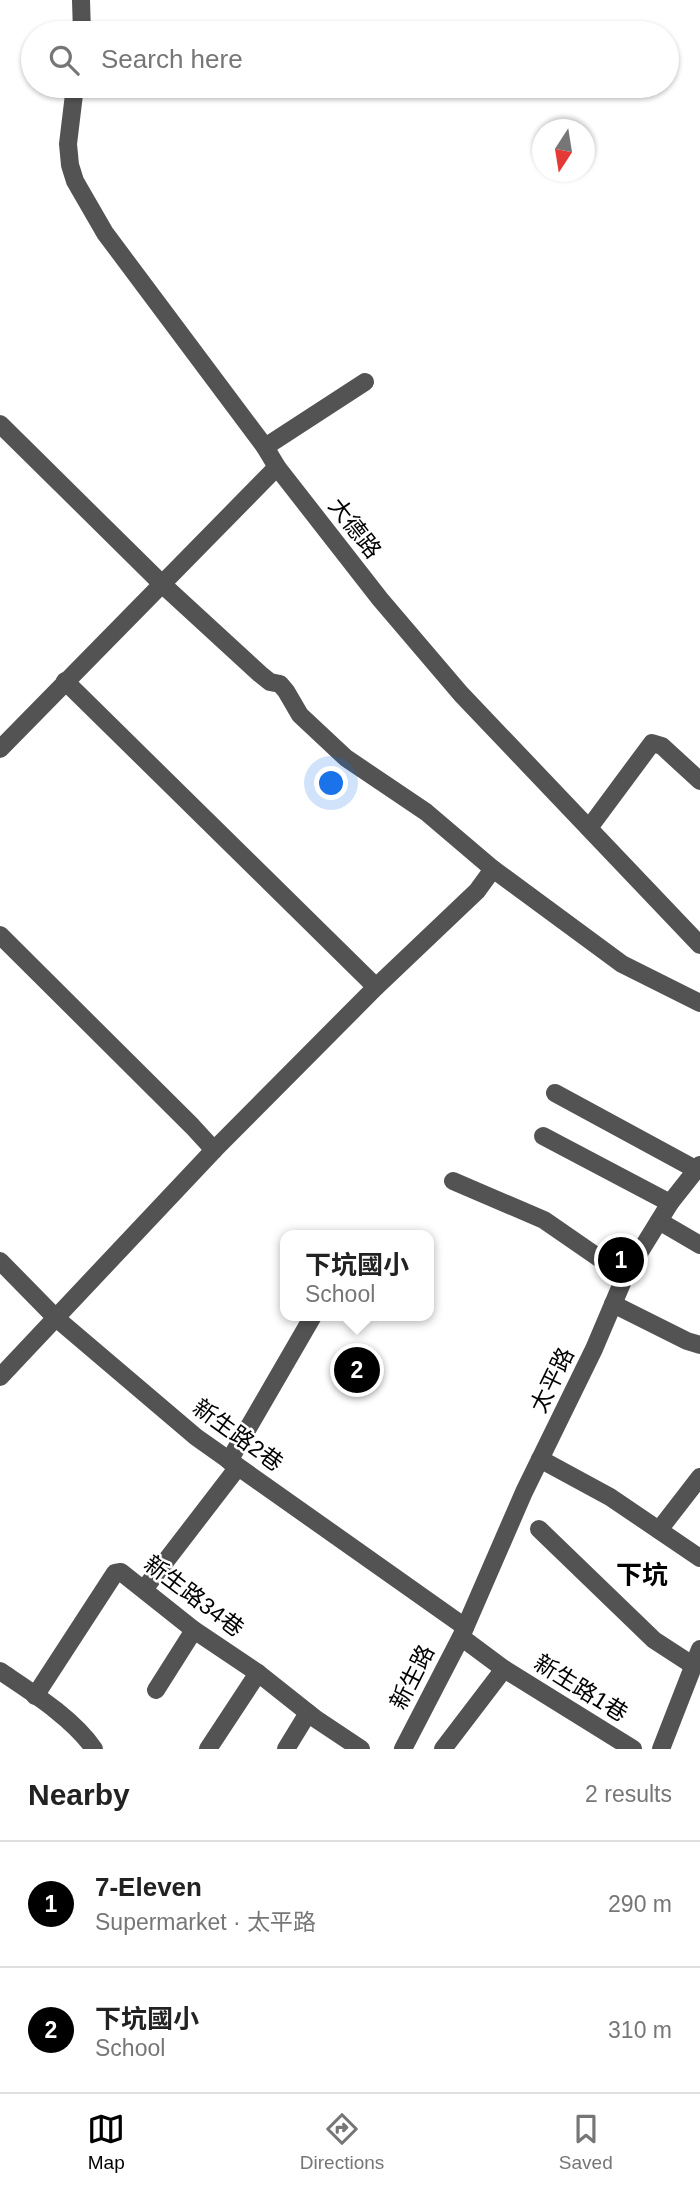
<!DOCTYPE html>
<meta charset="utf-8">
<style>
body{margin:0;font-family:Arial,"Noto Sans TC",sans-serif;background:#f6f6f6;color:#222}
.compass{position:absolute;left:532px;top:119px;width:63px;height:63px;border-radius:50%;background:#fff;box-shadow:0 2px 5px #0004;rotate:192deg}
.you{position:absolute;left:332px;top:784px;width:24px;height:24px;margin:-18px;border:5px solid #fff;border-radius:50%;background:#1a73e8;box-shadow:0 0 0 10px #1a73e833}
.badge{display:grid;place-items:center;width:46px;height:46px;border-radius:50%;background:#000;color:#fff;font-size:23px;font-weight:700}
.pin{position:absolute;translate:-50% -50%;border:4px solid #fff;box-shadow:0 2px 7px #0006}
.popup{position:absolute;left:280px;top:1230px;width:154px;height:91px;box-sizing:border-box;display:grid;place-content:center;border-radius:14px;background:#fff;filter:drop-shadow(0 2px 5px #0005);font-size:23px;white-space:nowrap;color:#767676}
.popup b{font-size:26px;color:#222}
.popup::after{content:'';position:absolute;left:50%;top:100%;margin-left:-14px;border:14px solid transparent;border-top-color:#fff}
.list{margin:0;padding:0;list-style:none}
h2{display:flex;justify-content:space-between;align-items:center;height:91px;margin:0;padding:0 28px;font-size:30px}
h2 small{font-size:23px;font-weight:400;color:#767676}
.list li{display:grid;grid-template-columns:46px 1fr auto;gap:21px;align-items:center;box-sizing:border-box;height:126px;padding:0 28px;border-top:2px solid #e0e0e0}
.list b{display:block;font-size:26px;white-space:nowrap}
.list p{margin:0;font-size:23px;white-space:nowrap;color:#767676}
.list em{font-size:23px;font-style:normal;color:#767676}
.icon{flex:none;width:38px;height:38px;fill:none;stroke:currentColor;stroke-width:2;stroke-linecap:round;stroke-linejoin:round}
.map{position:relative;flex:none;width:700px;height:1749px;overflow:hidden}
.search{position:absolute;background:#fff;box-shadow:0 2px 5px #0004;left:21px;right:21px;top:21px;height:77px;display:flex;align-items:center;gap:18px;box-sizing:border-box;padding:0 24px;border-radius:38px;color:#767676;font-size:26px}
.sheet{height:343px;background:#fff}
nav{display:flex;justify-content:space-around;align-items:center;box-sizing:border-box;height:98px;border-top:2px solid #e0e0e0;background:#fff;font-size:19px;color:#767676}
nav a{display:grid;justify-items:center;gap:4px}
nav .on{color:#000}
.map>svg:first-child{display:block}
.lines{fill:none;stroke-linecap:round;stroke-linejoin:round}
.minor{stroke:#535353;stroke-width:18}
.labels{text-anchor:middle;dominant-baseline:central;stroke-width:5;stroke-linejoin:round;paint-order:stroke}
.street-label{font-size:23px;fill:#000;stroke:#fff}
.quarter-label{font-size:26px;font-weight:bold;fill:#000;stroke:#fff}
</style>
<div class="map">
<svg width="700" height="1749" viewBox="0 0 700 1749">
<rect width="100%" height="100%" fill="#fff"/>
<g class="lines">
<g class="minor">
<path d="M81,0L82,33"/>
<path d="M75,86L68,144L70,165L75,181L105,233L265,447L277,467L380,599L461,694L700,945"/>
<path d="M0,424L162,584L260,674L270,682L280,684L286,691L300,715L346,758L426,812L493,869L622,964L700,1003"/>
<path d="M265,447L365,382"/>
<path d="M65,681L376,987"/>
<path d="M0,749L277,467"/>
<path d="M589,828L652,743L662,746L700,781"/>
<path d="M0,935L192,1126L214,1150"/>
<path d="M555,1093L695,1169"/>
<path d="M543,1136L670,1203"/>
<path d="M453,1181L544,1220L625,1276"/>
<path d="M659,1221L700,1245"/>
<path d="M0,1261L56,1318L196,1437L465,1627"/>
<path d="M613,1304L687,1341L700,1345"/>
<path d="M0,1377L214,1150L376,987L477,891L493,869"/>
<path d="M540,1459L610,1497L700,1558"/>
<path d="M229,1461L313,1316"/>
<path d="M539,1529L654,1640L694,1666"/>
<path d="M659,1530L700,1477"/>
<path d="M145,1588L238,1467"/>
<path d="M461,1637L504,1669L633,1749"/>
<path d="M0,1671C31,1692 73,1718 94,1749"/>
<path d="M156,1690L194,1630"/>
<path d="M35,1696L115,1573L121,1572L194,1630L258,1673L316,1719L361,1749"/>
<path d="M208,1749L258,1673"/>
<path d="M286,1749L308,1713"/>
<path d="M403,1749L461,1637L524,1492L594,1349L625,1276L670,1203L700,1165"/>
<path d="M443,1749L504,1669"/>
<path d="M661,1749L700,1649"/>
</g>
</g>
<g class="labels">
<g class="street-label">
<text transform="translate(355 528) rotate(52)">大德路</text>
<text transform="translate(552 1380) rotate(-64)">太平路</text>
<text transform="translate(238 1435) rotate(36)">新生路2巷</text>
<text transform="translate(194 1596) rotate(37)">新生路34巷</text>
<text transform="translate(412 1677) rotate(-63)">新生路</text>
<text transform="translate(581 1688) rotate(32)">新生路1巷</text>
</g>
<g class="quarter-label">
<text x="642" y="1575">下坑</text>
</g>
</g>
</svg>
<svg class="compass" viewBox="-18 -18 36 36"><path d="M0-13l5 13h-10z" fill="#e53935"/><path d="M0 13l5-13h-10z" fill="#767676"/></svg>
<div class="you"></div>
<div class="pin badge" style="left:621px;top:1260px">1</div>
<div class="pin badge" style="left:357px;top:1370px">2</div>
<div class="popup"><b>下坑國小</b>School</div>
<div class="search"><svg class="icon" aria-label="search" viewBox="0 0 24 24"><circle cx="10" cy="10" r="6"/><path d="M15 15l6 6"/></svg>Search here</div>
</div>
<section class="sheet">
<h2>Nearby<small>2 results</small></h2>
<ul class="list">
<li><span class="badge">1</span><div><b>7-Eleven</b><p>Supermarket · 太平路</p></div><em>290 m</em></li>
<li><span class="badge">2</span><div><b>下坑國小</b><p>School</p></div><em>310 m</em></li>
</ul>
</section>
<nav>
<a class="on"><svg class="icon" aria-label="map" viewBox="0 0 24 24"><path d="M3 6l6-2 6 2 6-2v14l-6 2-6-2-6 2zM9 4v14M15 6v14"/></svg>Map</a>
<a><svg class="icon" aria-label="directions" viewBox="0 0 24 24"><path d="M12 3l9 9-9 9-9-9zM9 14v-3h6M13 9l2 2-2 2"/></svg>Directions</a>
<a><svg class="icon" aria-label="saved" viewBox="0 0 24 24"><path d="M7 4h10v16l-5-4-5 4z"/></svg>Saved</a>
</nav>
